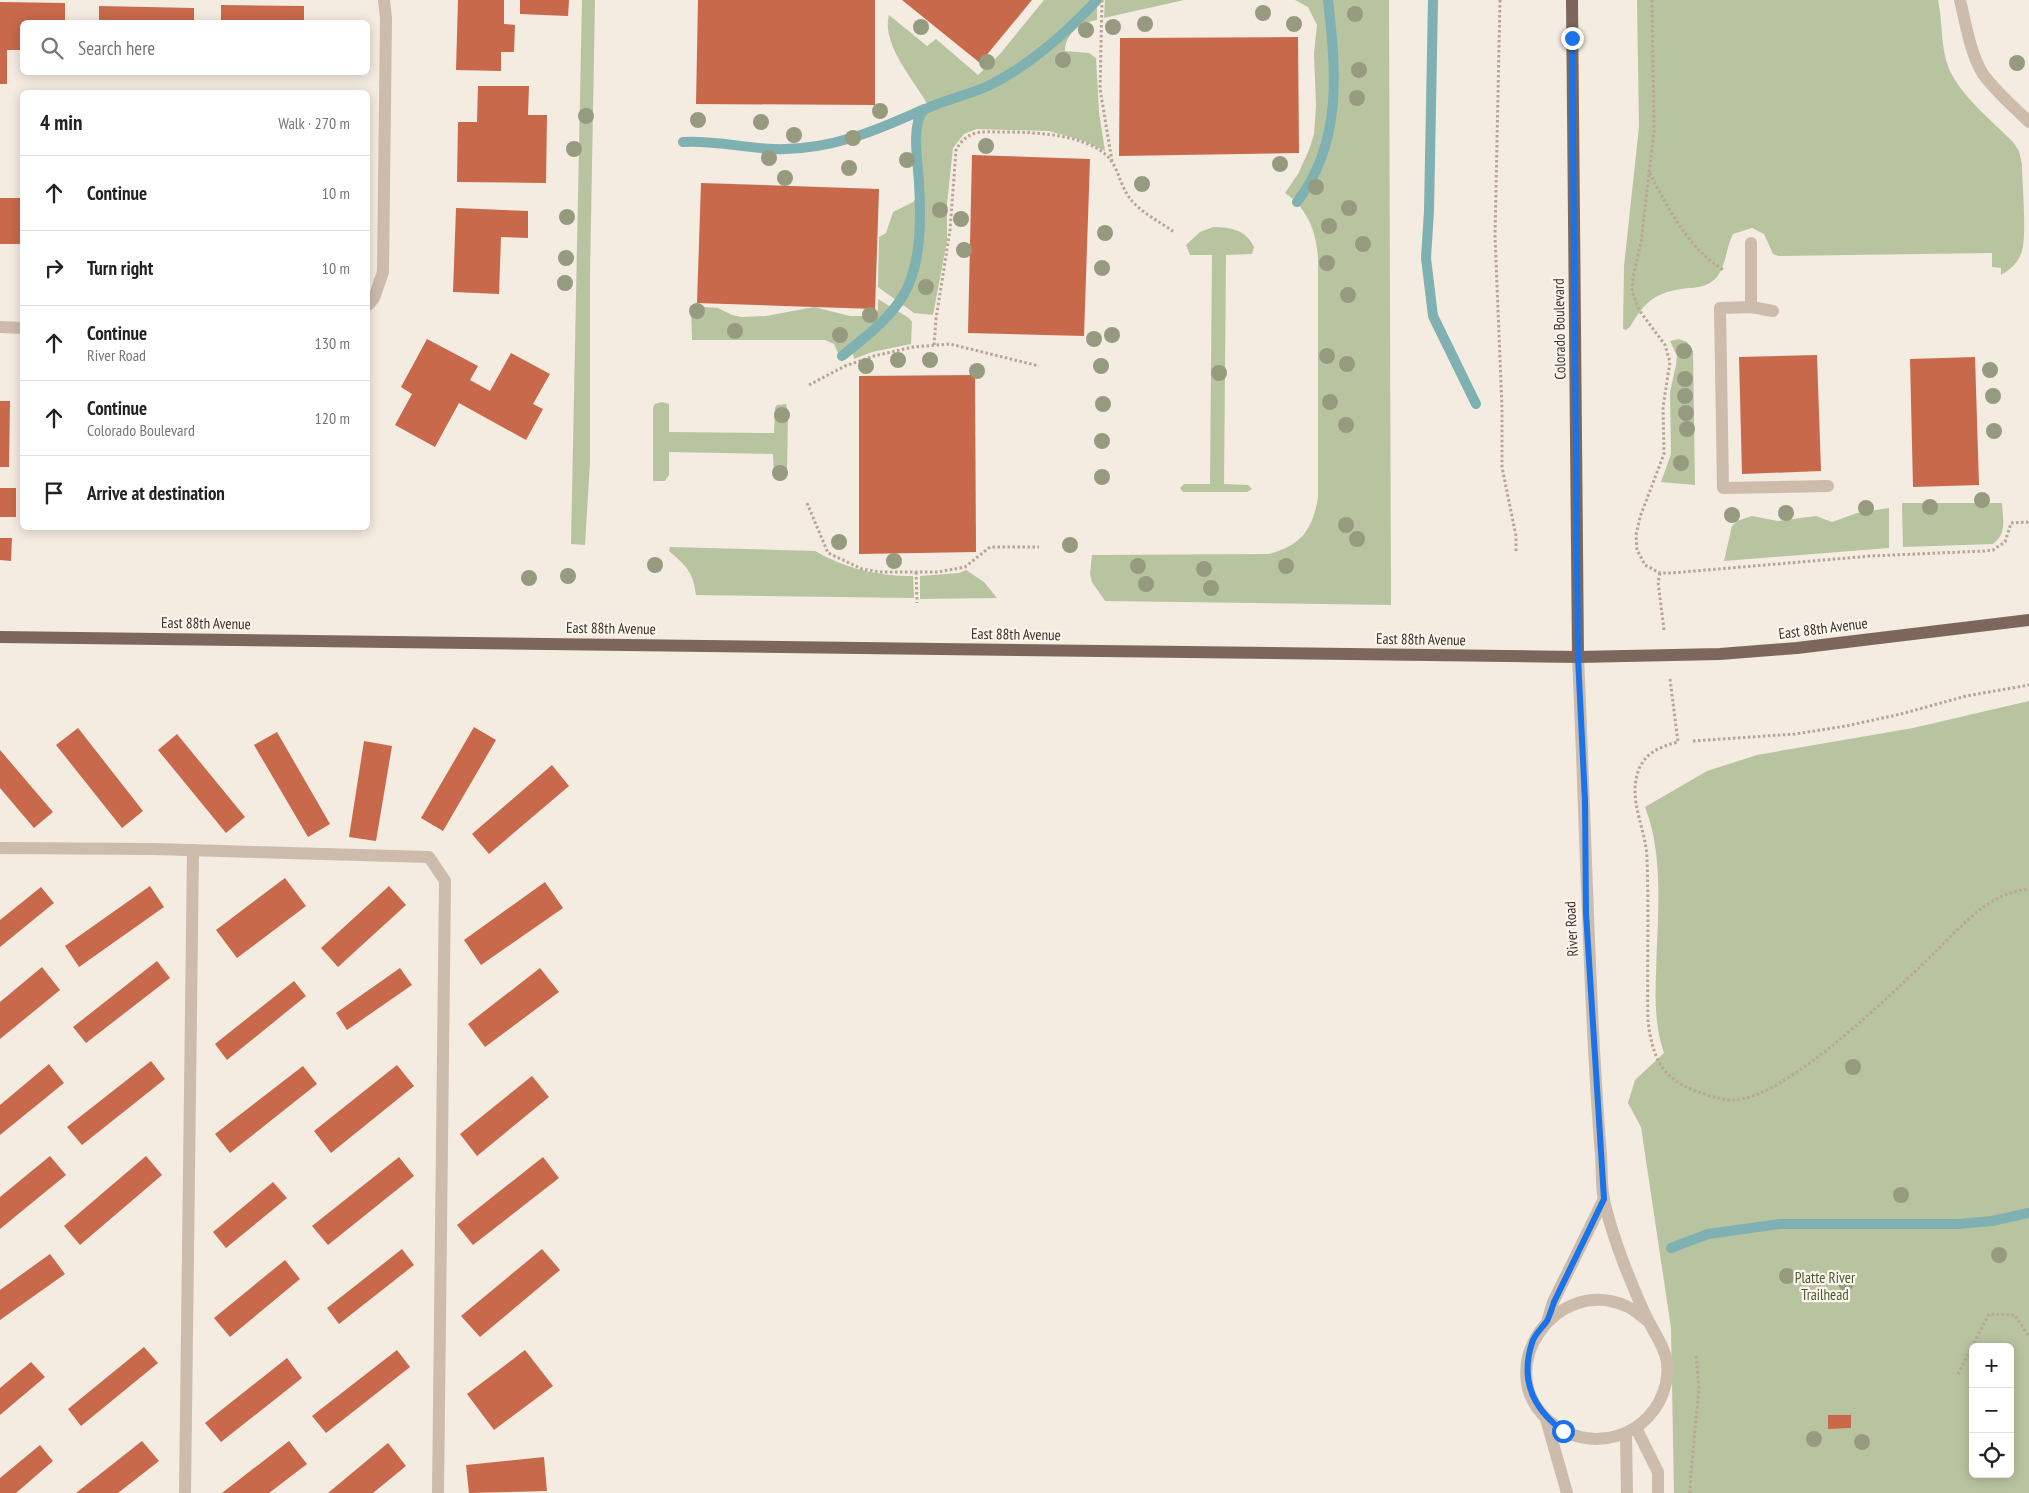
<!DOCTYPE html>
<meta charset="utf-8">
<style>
body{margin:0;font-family:"PT Sans Narrow",sans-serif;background:#f6f6f6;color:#222}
.controls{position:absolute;right:15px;bottom:15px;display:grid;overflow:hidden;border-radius:8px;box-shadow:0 2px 12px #0003}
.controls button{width:45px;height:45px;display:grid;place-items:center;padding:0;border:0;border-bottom:1px solid #e0e0e0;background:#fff;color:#222;font:25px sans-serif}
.stop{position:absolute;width:15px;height:15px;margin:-11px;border:4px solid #1a73e8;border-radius:50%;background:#fff}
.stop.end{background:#1a73e8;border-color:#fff;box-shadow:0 1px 5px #0008}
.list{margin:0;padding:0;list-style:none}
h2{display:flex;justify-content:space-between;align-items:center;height:65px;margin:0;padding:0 20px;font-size:21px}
h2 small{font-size:16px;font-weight:400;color:#767676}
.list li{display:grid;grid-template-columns:32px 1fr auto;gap:15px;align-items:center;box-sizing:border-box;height:75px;padding:0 20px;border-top:1px solid #e0e0e0}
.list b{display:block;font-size:19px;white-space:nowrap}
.list p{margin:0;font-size:16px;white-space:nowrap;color:#767676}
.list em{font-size:16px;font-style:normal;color:#767676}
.icon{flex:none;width:28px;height:28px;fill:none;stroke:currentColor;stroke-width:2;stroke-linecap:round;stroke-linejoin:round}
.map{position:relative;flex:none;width:2029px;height:1493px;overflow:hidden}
.search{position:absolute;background:#fff;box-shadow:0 2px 12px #0003;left:20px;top:20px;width:350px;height:55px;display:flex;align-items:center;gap:12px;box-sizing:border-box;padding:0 18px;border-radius:8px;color:#767676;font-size:19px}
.panel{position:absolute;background:#fff;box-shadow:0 2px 12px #0003;left:20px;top:90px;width:350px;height:440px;border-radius:8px}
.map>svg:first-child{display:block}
.green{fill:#b8c4a0;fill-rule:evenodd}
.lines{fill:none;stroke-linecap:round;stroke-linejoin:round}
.stream{stroke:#7fb0b2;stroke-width:10}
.building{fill:#c8694b}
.path{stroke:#b9a596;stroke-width:3;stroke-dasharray:2.5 2.5;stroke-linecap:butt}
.minor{stroke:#cdbbac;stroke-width:12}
.major{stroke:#7d675c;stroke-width:12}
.tree{fill:#969b7f}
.route{stroke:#1a73e8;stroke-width:6}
.labels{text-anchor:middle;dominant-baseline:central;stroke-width:4.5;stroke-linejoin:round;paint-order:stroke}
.street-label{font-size:15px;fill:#3b302b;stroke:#fbf5ee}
.park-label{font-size:15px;fill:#4a5a2e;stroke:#fbf5ee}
</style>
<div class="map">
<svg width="2029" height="1493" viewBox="0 0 2029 1493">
<rect width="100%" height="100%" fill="#f4ebe1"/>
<g class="green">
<path d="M582,0H595L590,275V462L585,545L571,544Z"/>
<path d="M1044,0H1097V20C1081,22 1065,34 1065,51L1089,53L1096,58L1099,112L1105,151L1084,141L1049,131L977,129L964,134L953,148L947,204V241L933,315L914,313L878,287L879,237L886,233L893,212L913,202L921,191L918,141L921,119L928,105C914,80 881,44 889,15L927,46L936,39L978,75L1000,54Z"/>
<path d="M1105,0H1184L1104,18Z"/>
<path d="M1295,0H1325C1330,63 1345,150 1293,199L1285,193L1298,174L1309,150L1314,134L1316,106L1314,53L1317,25L1308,7Z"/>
<path d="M1331,0H1389L1391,605L1105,601L1092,582L1090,574L1092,555L1269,554C1301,545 1312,531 1318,498V257C1316,236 1312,222 1299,205C1347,149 1338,69 1331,0Z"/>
<path d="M1637,0H1938C1943,22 1940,46 1949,69C1962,97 1991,120 2013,142L2019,151L2022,164C2022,185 2027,233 2022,251C2019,262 2011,269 2001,275V268L1992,267V253L1779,256L1773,254L1764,234L1752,228L1733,234C1725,249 1727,268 1714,280C1707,286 1697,288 1688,288C1657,292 1646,299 1630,327L1626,330L1623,329L1624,266L1639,127Z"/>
<path d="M1213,227C1231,227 1246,230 1254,247L1252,254L1226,255L1224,484L1248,485L1252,489L1247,492H1183L1180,488L1184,484H1210L1212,255H1190L1186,245L1200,232Z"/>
<path d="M878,299L909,318L912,322L911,344L872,352L854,359L853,354L846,351L838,353L834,344L825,340H692L691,306L718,308L732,315L742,317L766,316L814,307L850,316H874L878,310Z"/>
<path d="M1679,339L1687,342L1693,351L1695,485L1661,482L1671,454L1670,392L1676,365L1677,356L1670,341Z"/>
<path d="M662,402L669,404V432L774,433L775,408L777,405L786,404L788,412L787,475L782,480L774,477L773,454L669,452V475L665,481H653V408L655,404Z"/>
<path d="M1902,503H2002C2003,519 2007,534 1993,544L1903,547Z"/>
<path d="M1889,508V548L1724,561L1732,526L1737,521L1752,516L1778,521L1816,516L1832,522L1857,513Z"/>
<path d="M670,547L815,551C847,569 877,576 913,576L914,598L696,595C693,571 686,566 669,551Z"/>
<path d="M966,570L984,582L997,598L920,599V576L959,573Z"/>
<path d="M2029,701V1493H1674L1671,1328L1641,1127L1628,1103L1635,1080L1664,1053C1655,1027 1655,1001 1656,974C1657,920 1665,858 1645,807L1707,771L1757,755L1913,728ZM1973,1347H2010V1474H1973Z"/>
</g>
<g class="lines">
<g class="stream">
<path d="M1433,0L1429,211L1426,258L1433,316L1476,404"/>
<path d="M683,142C713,140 744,148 774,149C828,151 876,131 924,109"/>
<path d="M1297,202C1343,142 1336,71 1328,0"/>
<path d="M842,356C864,338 890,319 904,294C922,263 921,217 919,182C918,164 911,125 923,111C928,105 978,92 990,85C1030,65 1066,33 1097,0"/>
<path d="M1671,1248L1708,1234L1780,1224H1958L1992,1221L2029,1213"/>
</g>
</g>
<g class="building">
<path d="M458,0H504V24L515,25L514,52H501V71L456,70Z"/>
<path d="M520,0H569L568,16L520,14Z"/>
<path d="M698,0H875V105L696,104Z"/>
<path d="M902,0H1032L980,63Z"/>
<path d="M0,2L65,3V22H22V50H7V84H0Z"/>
<path d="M221,5L304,6V22H221Z"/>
<path d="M99,6L194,8V22H99Z"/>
<path d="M1298,37L1299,153L1119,156L1120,38Z"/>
<path d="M478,86H529L528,115H547L546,183L457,182L458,122H477Z"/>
<path d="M972,155L1090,159L1084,336L968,333Z"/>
<path d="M701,183L879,189L875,309L697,303Z"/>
<rect x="0" y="198" width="22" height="46"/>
<path d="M456,208L528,211V238L501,237L499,294L453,292Z"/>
<path d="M427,339L478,366L470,380L490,391L511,353L550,374L533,404L543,409L526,440L459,403L435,447L395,425L412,394L401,387Z"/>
<path d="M1817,355L1821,471L1742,474L1739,357Z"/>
<path d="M1975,357L1979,485L1913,487L1910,359Z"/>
<path d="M975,375L976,552L859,554V376Z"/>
<path d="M0,401H10L9,467H0Z"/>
<rect x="0" y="488" width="16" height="29"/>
<path d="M0,538H12L11,561L0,560Z"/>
<path d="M474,727L496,740L443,831L421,818Z"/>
<path d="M78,728L143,811L122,828L56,745Z"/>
<path d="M277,732L330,824L308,837L254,745Z"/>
<path d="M177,734L245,817L226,833L158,750Z"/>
<path d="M364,741L392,746L376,841L349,837Z"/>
<path d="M0,750L53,812L34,828L0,788Z"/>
<path d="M552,765L569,786L489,854L472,834Z"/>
<path d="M285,878L306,906L237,958L216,930Z"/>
<path d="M545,882L563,908L481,965L464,940Z"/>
<path d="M150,886L164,907L79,967L65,946Z"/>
<path d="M389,886L406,905L338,967L321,948Z"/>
<path d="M41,887L54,903L0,947V920Z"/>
<path d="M157,961L170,978L86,1043L73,1027Z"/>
<path d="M42,967L60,990L0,1039V1002Z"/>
<path d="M400,968L412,985L347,1030L336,1013Z"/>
<path d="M540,968L559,992L485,1047L468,1024Z"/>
<path d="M294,981L306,996L227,1060L215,1044Z"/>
<path d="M151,1061L165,1079L82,1145L67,1127Z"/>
<path d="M49,1064L64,1083L0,1135V1105Z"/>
<path d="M397,1065L414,1086L331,1153L314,1131Z"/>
<path d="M303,1066L317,1084L230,1153L215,1134Z"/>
<path d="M532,1076L549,1097L477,1156L460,1134Z"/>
<path d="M50,1156L66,1175L0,1229V1197Z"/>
<path d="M146,1156L162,1175L80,1245L64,1226Z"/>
<path d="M399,1157L414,1176L328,1245L312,1226Z"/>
<path d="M543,1157L559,1178L473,1245L457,1225Z"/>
<path d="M273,1182L287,1198L226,1248L213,1232Z"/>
<path d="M402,1249L414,1265L339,1324L327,1308Z"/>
<path d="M542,1249L560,1270L480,1337L461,1316Z"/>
<path d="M50,1254L65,1274L0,1320V1290Z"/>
<path d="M285,1260L300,1279L230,1337L214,1318Z"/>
<path d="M144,1347L158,1363L81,1426L68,1409Z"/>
<path d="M397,1350L410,1367L326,1433L312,1416Z"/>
<path d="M525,1350L553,1386L494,1430L467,1394Z"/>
<path d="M287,1358L302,1378L221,1442L205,1423Z"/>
<path d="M31,1362L45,1377L0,1415V1388Z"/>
<path d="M1828,1415H1851V1428L1828,1429Z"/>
<path d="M142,1441L159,1461L118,1493H76Z"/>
<path d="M289,1441L307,1464L269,1493H222Z"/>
<path d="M388,1443L406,1466L373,1493H328Z"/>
<path d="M40,1445L53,1461L16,1493H0V1478Z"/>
<path d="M544,1457L547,1491L469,1493L466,1465Z"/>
</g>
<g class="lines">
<g class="path">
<path d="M1102,0L1100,89L1112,161"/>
<path d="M1500,0L1495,236L1502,408V467L1516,536V553"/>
<path d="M1652,0L1654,131L1641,242L1633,277L1632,291L1639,310L1665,345L1670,362L1663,407L1664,454L1640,517L1636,535L1637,550L1645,565L1660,573H1671L1871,556L1984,551L1993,550L2005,542L2011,523L2029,522"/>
<path d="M1650,173C1660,195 1683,235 1700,251C1707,259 1716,265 1725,271"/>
<path d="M934,345L936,319L950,230L956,150C961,141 966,136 976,133C983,131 991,132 999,132C1030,132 1080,133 1105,154C1117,164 1119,181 1127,194C1137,211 1159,221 1174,232"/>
<path d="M809,385L845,366L874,356L913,347L950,344L1039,366"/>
<path d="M807,503L828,553L862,569L880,572H938L965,567L990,547H1039"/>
<path d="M916,572L917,603"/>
<path d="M1660,573L1658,582L1664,630"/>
<path d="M1670,679L1678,742C1662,746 1646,752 1639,769C1627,800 1646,828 1647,858C1649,913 1647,967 1648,1022C1653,1056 1660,1078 1696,1091C1707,1095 1720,1100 1732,1100C1784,1101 1896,990 1934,953C1962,926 1988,893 2029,889"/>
<path d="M1693,741L1795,734L1846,726L1901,714L1966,696L2029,685"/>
<path d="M1958,1374L1989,1314L2015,1315L2029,1337"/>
<path d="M1690,1493L1691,1472L1699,1388L1696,1355"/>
</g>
<g class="minor">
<path d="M1960,0C1966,24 1970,53 1983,74C1996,92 2013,106 2029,122"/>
<path d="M1751,243V307"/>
<path d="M368,305L374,298L383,272L386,18L384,0"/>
<path d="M1773,311L1751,307L1720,308L1723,488L1828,486"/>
<path d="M0,327L22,328"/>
<path d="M1578,657C1584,788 1587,918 1594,1049C1596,1084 1598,1120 1601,1155C1602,1169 1601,1185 1604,1200C1609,1223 1621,1258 1630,1279C1636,1293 1641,1307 1648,1320C1659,1342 1672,1356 1666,1383C1654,1437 1589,1457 1548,1420C1491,1369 1556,1275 1626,1306C1634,1309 1642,1317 1649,1322"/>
<path d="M0,848L154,849L429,857L445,881L438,1493"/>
<path d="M1548,1319L1553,1302L1604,1199"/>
<path d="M1546,1419L1567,1493"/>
<path d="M1636,1428L1658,1472V1493"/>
<path d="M1626,1434L1627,1493"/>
<path d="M185,1493L193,850"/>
</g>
<g class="major">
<path d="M1572,0L1578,657"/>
<path d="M0,637L1578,657L1720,654L1797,648L2029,620"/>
</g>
</g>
<g class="tree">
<circle cx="1263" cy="13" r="8"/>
<circle cx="1355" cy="14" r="8"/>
<circle cx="1145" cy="24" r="8"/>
<circle cx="1294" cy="24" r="8"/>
<circle cx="921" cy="27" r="8"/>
<circle cx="1113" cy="27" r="8"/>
<circle cx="1086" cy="30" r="8"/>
<circle cx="1063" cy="60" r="8"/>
<circle cx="987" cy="62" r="8"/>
<circle cx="2017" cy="63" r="8"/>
<circle cx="1359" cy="70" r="8"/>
<circle cx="1357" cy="98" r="8"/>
<circle cx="880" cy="111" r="8"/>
<circle cx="586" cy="116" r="8"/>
<circle cx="698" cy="120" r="8"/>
<circle cx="761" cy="122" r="8"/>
<circle cx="794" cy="135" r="8"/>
<circle cx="853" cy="138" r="8"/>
<circle cx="986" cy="146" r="8"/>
<circle cx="574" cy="149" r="8"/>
<circle cx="769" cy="158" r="8"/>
<circle cx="907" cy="160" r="8"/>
<circle cx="1280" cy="164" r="8"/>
<circle cx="849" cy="168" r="8"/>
<circle cx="785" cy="178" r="8"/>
<circle cx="1142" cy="184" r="8"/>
<circle cx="1316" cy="187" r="8"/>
<circle cx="1349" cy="208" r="8"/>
<circle cx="940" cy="210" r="8"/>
<circle cx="567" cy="217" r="8"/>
<circle cx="961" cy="219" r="8"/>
<circle cx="1329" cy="226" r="8"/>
<circle cx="1105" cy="233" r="8"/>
<circle cx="1363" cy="244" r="8"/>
<circle cx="964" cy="250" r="8"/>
<circle cx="566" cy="258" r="8"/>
<circle cx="1327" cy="263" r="8"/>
<circle cx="1102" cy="268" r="8"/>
<circle cx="565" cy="283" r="8"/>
<circle cx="926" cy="287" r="8"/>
<circle cx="1348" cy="295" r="8"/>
<circle cx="697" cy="311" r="8"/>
<circle cx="870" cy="315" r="8"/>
<circle cx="735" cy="331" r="8"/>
<circle cx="840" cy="335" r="8"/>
<circle cx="1112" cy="335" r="8"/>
<circle cx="1094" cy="339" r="8"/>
<circle cx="1684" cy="351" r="8"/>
<circle cx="1327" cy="356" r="8"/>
<circle cx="898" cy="360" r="8"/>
<circle cx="930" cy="360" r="8"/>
<circle cx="1347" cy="364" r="8"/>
<circle cx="866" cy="366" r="8"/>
<circle cx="1101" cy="366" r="8"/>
<circle cx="1990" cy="370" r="8"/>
<circle cx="977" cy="371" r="8"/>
<circle cx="1219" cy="373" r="8"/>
<circle cx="1685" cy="379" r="8"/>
<circle cx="1685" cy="396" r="8"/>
<circle cx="1993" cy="396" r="8"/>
<circle cx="1330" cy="402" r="8"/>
<circle cx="1103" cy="404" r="8"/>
<circle cx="1686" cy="413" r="8"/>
<circle cx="782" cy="415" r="8"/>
<circle cx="1346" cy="425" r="8"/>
<circle cx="1687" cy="429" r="8"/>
<circle cx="1994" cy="431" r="8"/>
<circle cx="1102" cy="441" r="8"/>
<circle cx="1681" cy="463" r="8"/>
<circle cx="780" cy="473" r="8"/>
<circle cx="1102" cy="477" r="8"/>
<circle cx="1982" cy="500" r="8"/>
<circle cx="1930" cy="507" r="8"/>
<circle cx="1866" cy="508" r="8"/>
<circle cx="1786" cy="513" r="8"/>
<circle cx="1732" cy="515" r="8"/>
<circle cx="1346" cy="525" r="8"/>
<circle cx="1357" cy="539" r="8"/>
<circle cx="839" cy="542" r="8"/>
<circle cx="1070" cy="545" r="8"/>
<circle cx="894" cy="561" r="8"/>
<circle cx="655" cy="565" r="8"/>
<circle cx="1138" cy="566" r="8"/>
<circle cx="1286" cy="566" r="8"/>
<circle cx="1204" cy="569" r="8"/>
<circle cx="568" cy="576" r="8"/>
<circle cx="529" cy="578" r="8"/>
<circle cx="1146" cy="584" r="8"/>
<circle cx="1211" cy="588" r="8"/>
<circle cx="1853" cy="1067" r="8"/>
<circle cx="1901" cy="1195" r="8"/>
<circle cx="1999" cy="1255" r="8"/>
<circle cx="1787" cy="1276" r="8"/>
<circle cx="1846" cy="1283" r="8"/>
<circle cx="1814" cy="1439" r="8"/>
<circle cx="1862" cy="1442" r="8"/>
</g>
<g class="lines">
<path class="route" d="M1563,1431C1533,1409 1520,1380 1532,1343C1534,1335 1542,1328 1547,1321C1550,1315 1552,1308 1554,1302L1604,1199L1586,913L1585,801L1578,657L1572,38"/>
</g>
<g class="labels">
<g class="street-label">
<text transform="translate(1559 329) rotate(-91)">Colorado Boulevard</text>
<text transform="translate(206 623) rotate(1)">East 88th Avenue</text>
<text transform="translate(611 628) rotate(1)">East 88th Avenue</text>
<text transform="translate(1823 628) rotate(-7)">East 88th Avenue</text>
<text transform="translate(1016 634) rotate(1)">East 88th Avenue</text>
<text transform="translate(1421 639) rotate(1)">East 88th Avenue</text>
<text transform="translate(1571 929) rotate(-93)">River Road</text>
</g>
<g class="park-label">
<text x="1825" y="1277">Platte River<tspan x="1825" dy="17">Trailhead</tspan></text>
</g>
</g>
</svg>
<div class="controls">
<button>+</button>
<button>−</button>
<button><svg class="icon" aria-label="locate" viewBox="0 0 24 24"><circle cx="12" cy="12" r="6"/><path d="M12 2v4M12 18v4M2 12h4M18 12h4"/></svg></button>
</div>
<div class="stop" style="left:1563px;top:1431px"></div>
<div class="stop end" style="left:1572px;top:38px"></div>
<div class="search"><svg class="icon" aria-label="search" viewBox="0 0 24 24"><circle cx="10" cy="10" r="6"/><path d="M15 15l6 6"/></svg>Search here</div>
<section class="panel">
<h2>4 min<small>Walk · 270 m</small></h2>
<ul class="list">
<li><svg class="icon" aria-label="ahead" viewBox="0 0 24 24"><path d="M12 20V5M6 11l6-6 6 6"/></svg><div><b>Continue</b></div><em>10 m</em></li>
<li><svg class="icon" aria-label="right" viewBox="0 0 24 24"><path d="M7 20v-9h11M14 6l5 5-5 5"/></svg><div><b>Turn right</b></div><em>10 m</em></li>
<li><svg class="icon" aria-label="ahead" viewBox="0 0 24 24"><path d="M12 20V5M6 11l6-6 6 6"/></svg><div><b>Continue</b><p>River Road</p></div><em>130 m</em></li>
<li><svg class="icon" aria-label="ahead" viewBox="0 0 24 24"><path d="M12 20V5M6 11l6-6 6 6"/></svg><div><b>Continue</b><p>Colorado Boulevard</p></div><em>120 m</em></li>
<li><svg class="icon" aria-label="arrive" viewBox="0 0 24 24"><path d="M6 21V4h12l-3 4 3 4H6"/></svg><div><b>Arrive at destination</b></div></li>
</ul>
</section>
</div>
